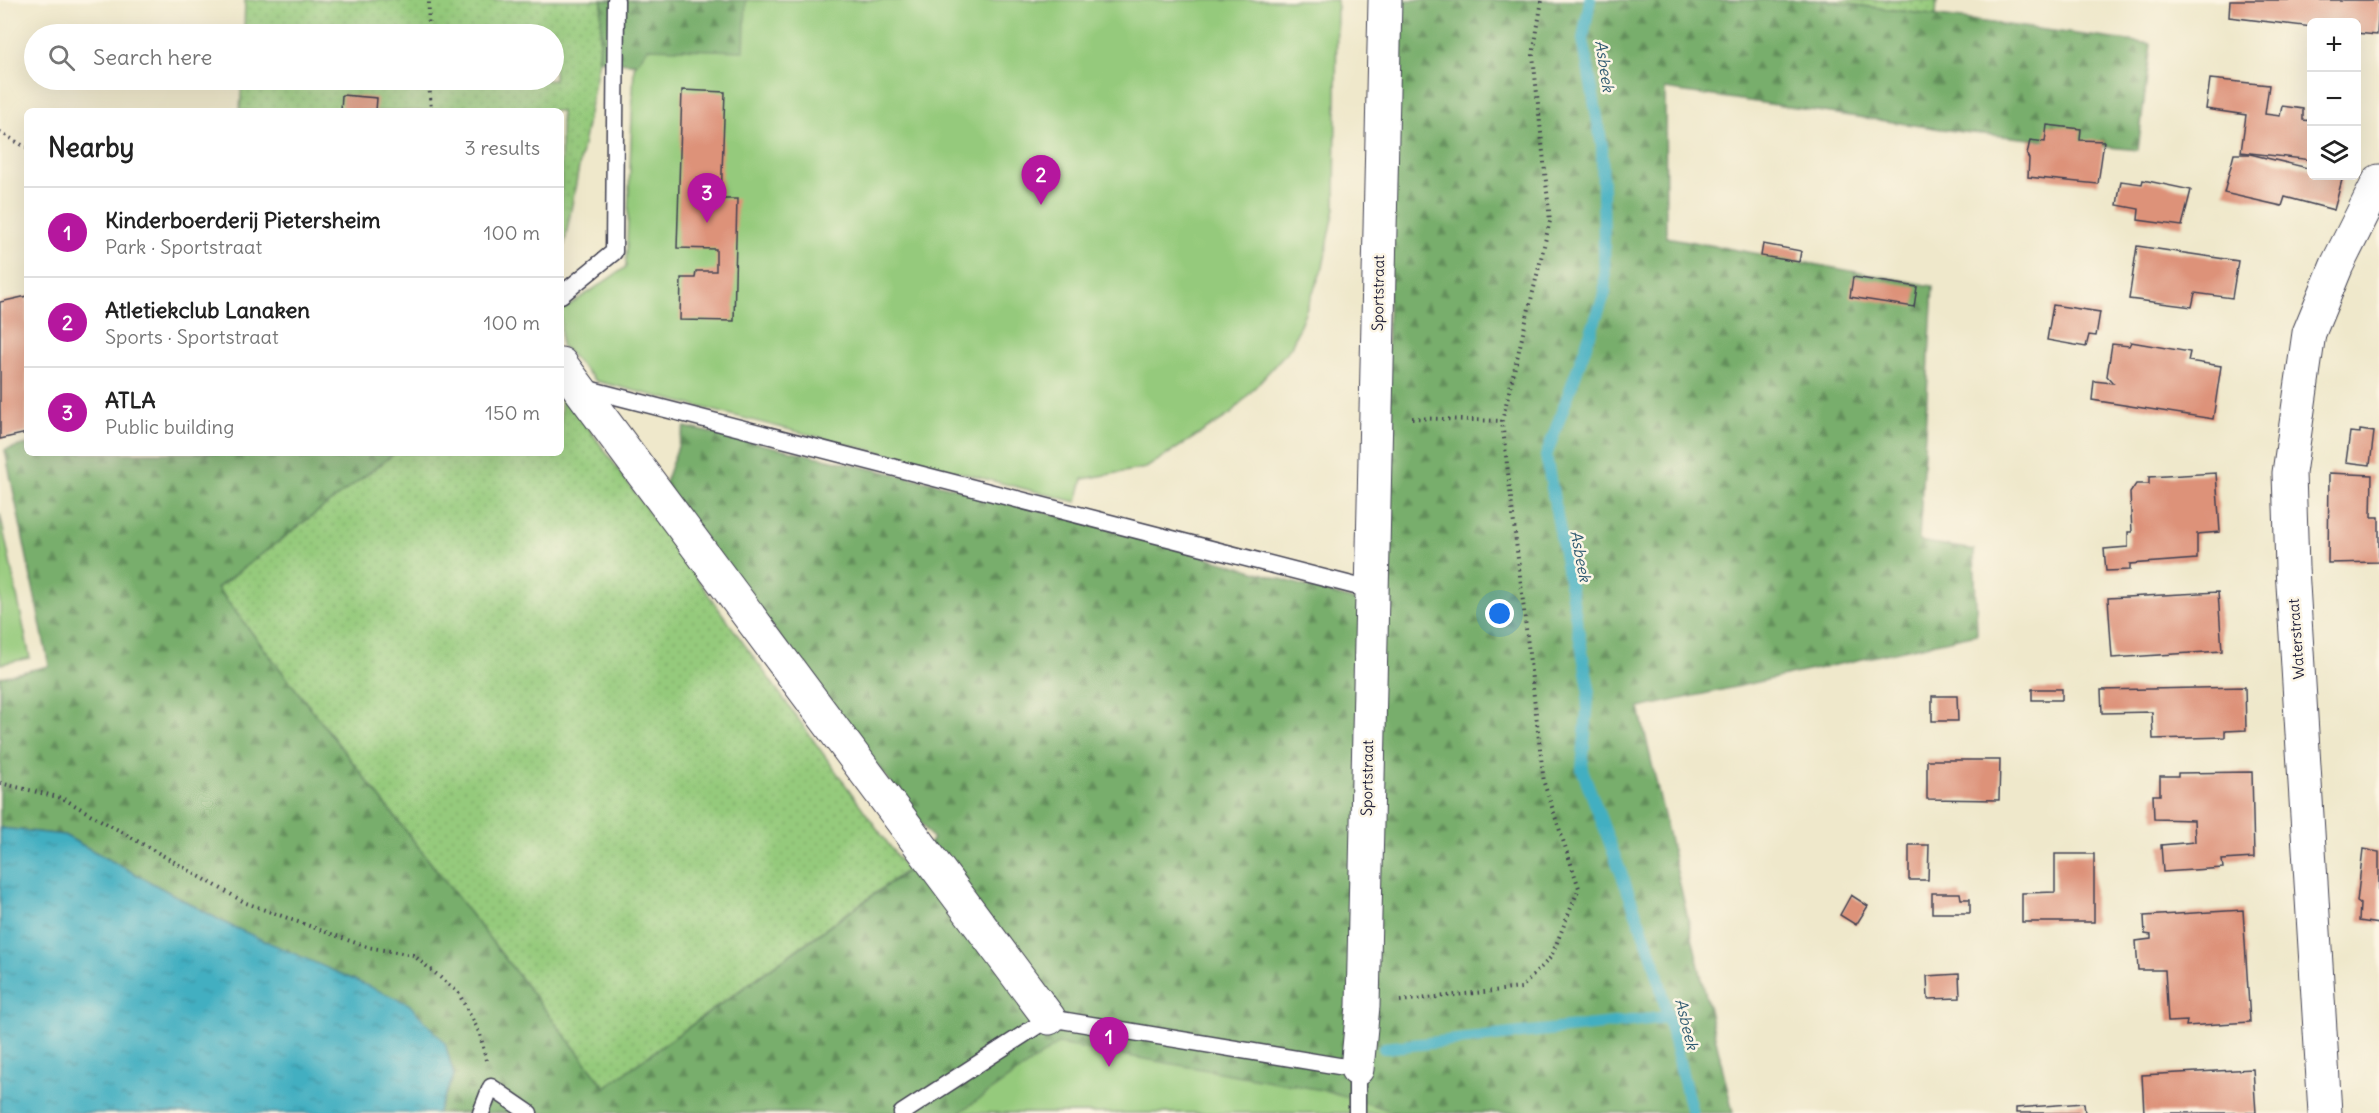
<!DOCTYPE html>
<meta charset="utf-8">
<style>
body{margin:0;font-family:Delius,sans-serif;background:#f6f6f6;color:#222}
.controls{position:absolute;right:18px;top:18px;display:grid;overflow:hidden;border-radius:9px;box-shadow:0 6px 24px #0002}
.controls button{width:54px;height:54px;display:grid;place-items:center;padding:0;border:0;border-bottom:2px solid #e0e0e0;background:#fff;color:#222;font:30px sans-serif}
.you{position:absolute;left:1500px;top:614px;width:21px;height:21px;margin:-15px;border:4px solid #fff;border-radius:50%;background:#1a73e8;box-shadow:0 0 0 9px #1a73e833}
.badge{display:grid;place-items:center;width:39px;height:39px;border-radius:50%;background:#b5179e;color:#fff;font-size:20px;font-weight:700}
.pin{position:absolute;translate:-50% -50px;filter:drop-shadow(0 2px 3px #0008)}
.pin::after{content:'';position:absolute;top:32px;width:21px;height:18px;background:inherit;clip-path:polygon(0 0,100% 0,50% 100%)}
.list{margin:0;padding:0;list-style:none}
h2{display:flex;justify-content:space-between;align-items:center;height:78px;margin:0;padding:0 24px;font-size:26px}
h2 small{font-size:20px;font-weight:400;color:#767676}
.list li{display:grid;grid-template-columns:39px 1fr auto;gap:18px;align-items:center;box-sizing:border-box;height:90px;padding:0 24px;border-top:2px solid #e0e0e0}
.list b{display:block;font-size:22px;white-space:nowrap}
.list p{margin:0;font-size:20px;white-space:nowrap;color:#767676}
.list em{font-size:20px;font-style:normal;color:#767676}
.icon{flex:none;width:33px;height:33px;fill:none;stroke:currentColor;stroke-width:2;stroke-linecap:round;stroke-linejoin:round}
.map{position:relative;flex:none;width:2379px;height:1113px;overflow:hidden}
.search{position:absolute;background:#fff;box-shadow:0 6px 24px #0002;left:24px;top:24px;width:540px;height:66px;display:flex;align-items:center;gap:15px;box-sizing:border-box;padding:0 21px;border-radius:33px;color:#767676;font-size:22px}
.panel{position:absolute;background:#fff;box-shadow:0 6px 24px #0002;left:24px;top:108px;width:540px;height:348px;border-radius:9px}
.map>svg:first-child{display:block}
.grass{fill:url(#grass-dots);stroke:#5c765c;stroke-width:1.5}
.forest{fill:url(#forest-firs);stroke:#4d6854;stroke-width:1.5}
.green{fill:#95ca7c;stroke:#5c765c;stroke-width:1.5}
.water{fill:url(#water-ripples);stroke:#32687e;stroke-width:1.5}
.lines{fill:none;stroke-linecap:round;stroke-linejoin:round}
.stream{stroke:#43afc1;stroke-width:12}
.building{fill:#dd9279}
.lane-casing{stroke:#414051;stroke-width:19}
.street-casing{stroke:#414051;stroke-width:35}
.path{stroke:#414051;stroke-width:4;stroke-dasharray:1.5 4.5;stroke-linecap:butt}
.lane{stroke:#fff;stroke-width:16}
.street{stroke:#fff;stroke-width:33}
.labels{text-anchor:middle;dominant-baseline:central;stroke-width:5;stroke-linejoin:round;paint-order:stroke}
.street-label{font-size:15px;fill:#22223b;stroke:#fcf5e5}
.water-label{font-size:16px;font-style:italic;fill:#2f5a71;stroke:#fcf5e5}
</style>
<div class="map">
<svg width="2379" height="1113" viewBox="0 0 2379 1113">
<defs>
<pattern id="grass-dots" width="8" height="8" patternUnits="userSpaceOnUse" patternTransform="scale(1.5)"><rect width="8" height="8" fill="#95ca7c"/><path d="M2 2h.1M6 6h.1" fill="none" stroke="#80ad6c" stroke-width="1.8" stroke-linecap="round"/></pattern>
<pattern id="forest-firs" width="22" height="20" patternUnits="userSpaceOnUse" patternTransform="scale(1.5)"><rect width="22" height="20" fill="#78ae6c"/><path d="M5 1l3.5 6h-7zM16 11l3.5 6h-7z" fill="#628d5a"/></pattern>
<pattern id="water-ripples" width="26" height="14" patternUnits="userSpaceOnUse" patternTransform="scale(1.5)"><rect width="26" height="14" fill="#43afc1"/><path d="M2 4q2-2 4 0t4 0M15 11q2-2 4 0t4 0" fill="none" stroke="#388e9e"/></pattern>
</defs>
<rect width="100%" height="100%" fill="#fcf5e5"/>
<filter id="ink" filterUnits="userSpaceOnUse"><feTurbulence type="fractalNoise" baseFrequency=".0167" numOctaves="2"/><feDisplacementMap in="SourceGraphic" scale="12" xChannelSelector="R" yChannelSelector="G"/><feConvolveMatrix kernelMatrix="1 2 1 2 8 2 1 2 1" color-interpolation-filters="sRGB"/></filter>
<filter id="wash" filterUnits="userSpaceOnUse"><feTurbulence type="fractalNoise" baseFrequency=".008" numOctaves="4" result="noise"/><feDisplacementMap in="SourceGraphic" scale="24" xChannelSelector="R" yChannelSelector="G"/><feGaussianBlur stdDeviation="1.35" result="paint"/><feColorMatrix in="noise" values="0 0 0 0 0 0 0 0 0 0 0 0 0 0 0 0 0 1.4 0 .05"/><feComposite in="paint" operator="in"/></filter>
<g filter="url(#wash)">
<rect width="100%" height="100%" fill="#efe8cb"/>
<g class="grass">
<path d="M245,0H602L599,60L561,263V111H240L242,80H554V34H244Z"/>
<path d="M1818,0H1937L1936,16Z"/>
<path d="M561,390L907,870L605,1087L217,588L395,453H561Z"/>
</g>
<g class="forest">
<path d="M602,0H749L748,75L599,60Z"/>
<path d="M1397,0H1818L2151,44L2138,150L1962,132L1665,89L1666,237L1933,286L1919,541L1974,550L1977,634L1639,708L1733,1113H437L454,1076L445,1043L64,835L0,828V677L49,666L5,450L27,444V453H395L217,588L605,1087L907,871L933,839L664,485L685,427L940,484L1107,528L1380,608Z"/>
</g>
<g class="green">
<path d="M746,0H1337L1335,208L1323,267L1291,347L1231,414L1146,468L1083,479L1077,502L596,381L561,345V311L626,267L634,67L648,48L744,51Z"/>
<path d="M0,514L30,658L0,664Z"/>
<path d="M1058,1044L1328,1091L1398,1113H959Z"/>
</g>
<path class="water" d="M0,828L64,835L229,925L409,1004L445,1043L454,1076L437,1113H0Z"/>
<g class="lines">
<g class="stream">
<path d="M1590,0L1583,39L1602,146L1605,293L1546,456L1589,688L1582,769L1654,961L1692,1113"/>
<path d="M1384,1048L1668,1017"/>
</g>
</g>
<g id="blocks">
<g class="building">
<path d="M2230,0H2379L2377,35L2356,33V22H2312V27L2229,17Z"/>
<path d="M2210,79L2269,85L2265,114L2280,116L2282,106L2303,109V120L2312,121V160L2241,152L2246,115L2206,109Z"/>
<path d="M682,90L725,92L721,199H737L734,321L680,320L681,278H695L696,271H716V249L677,248Z"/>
<path d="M342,95L377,98L376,111H341Z"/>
<path d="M2047,125L2081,129L2080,140L2104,141L2098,184L2028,177L2029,159L2027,155L2030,140L2045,142Z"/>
<path d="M2234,154H2250L2312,169V176H2343L2334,210L2285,197L2282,206L2224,193Z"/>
<path d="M2143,180L2191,190L2182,226L2138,220L2139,209L2117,205L2121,181L2142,184Z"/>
<path d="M1763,244L1801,251L1799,262L1761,256Z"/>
<path d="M2137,246L2238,261L2232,298L2195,293L2192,307L2129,299Z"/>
<path d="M1853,277L1917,287L1914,307L1850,297Z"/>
<path d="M27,296V433L0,439V302Z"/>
<path d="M2053,305L2100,312L2096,336L2089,335L2086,347L2047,340Z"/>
<path d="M2131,342L2190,352L2188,361L2221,366L2213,419L2092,400L2094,381L2113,383L2107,376L2112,344L2129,346Z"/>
<path d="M2360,430L2374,432L2370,465L2346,462L2350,432L2360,433Z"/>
<path d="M2216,473L2220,532L2197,534V559L2130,564V570L2106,571L2104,549L2128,547V532H2132L2130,493L2136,484H2149V477Z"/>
<path d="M2329,473L2372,475L2371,517H2379V562L2328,563Z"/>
<path d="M2218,592L2222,651L2112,658L2108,598Z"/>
<path d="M2245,687L2246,730L2225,731V737L2153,739L2152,712L2102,713L2101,690Z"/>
<rect x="2032" y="689" width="30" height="11"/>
<path d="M1932,696H1957L1958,721H1932Z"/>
<path d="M1927,760H2000L1999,800L1927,799Z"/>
<path d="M2252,772L2254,858L2222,860L2223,868L2163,872L2161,845L2195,842L2194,820L2154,819L2153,795H2160V776H2178V773Z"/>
<path d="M1909,845H1929L1928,880H1909Z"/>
<path d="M2363,849L2379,852V924L2359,921L2360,904L2357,902Z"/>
<path d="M2055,854H2094V922H2022V893L2055,892Z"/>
<path d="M1932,893H1960L1961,899H1970V913H1932Z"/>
<path d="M1851,895L1868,906L1856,925L1840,915Z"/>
<path d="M2243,910L2250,1022L2186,1026L2187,1021L2168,1022L2165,970H2138L2136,941L2151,939V935L2145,934L2144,916Z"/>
<path d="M1959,974L1960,998L1928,999L1927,976Z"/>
<path d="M2253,1069L2256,1113H2144L2142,1075Z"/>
<path d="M2084,1103L2085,1113H2016V1108Z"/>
</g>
</g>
</g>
<g filter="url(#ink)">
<use href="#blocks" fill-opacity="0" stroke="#414051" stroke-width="1.5"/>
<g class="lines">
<defs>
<g id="lane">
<path d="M561,295L614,252L616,0"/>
<path d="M584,388L1371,590"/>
<path d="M481,1113L491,1087L529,1113"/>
<path d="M902,1113L1049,1018L1357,1069V1113"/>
</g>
<g id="street">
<path d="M561,364L1049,1018"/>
<path d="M1357,1069L1363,1006L1385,0"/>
<path d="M2325,1113L2292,568L2289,473L2309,333L2337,265L2379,181"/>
</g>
</defs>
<use href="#lane" class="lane-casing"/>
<use href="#street" class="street-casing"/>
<g class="path">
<path d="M428,34L429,0"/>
<path d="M429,80L431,111"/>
<path d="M0,132L27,148"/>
<path d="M1412,418L1502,421"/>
<path d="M0,783L62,798L246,903L367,947L413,955L458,992L480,1034L486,1060"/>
<path d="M1400,1001L1521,988L1551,957L1579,888L1544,783L1502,421L1550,221L1533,55L1542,0"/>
</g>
<use href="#lane" class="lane"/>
<use href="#street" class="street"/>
</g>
</g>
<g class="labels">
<g class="street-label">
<text transform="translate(1378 293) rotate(-89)">Sportstraat</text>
<text transform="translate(2296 639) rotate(-94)">Waterstraat</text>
<text transform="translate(1367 778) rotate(-89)">Sportstraat</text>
</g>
<g class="water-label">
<text transform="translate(1605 66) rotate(81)">Asbeek</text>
<text transform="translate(1581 556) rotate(79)">Asbeek</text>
<text transform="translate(1687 1024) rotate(76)">Asbeek</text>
</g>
</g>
</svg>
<div class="controls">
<button>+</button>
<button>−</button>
<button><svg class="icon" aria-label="layers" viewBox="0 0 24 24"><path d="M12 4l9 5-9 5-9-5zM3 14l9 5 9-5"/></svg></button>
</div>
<div class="you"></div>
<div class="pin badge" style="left:1109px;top:1067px">1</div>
<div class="pin badge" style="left:1041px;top:205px">2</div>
<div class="pin badge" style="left:707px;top:223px">3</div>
<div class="search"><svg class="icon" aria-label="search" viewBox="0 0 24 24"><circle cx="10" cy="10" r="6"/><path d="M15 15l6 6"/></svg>Search here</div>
<section class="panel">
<h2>Nearby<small>3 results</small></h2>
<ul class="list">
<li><span class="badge">1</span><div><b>Kinderboerderij Pietersheim</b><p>Park · Sportstraat</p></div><em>100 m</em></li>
<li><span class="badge">2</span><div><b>Atletiekclub Lanaken</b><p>Sports · Sportstraat</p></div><em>100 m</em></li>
<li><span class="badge">3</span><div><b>ATLA</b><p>Public building</p></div><em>150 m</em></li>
</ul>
</section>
</div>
